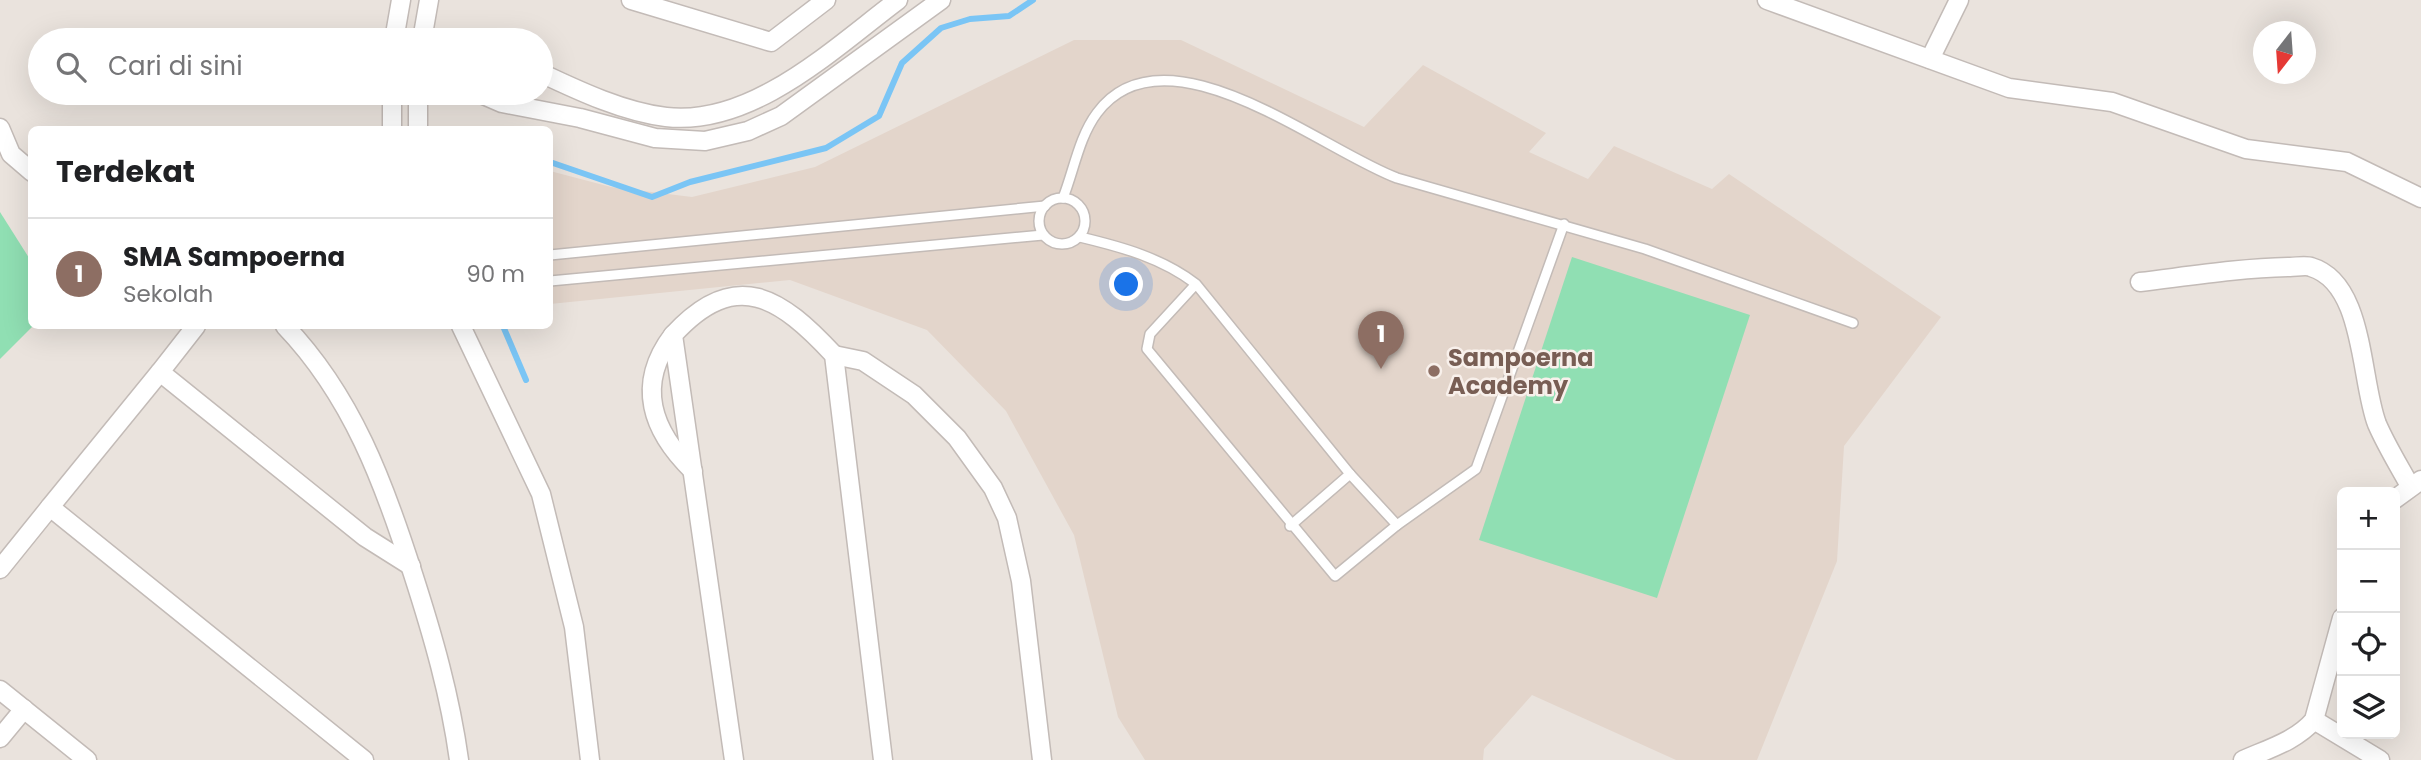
<!DOCTYPE html>
<html lang="id">
<meta charset="utf-8">
<style>
body{margin:0;font-family:Poppins,sans-serif;background:#f6f6f6;color:#202124}
.controls{position:absolute;right:21px;bottom:21px;display:grid;overflow:hidden;border-radius:10px;box-shadow:0 7px 28px #0002}
.controls button{width:63px;height:63px;display:grid;place-items:center;padding:0;border:0;border-bottom:2px solid #e0e0e0;background:#fff;color:#202124;font:35px sans-serif}
.compass{position:absolute;left:2253px;top:21px;width:63px;height:63px;border-radius:50%;background:#fff;box-shadow:0 7px 28px #0002;rotate:197deg}
.you{position:absolute;left:1127px;top:285px;width:24px;height:24px;margin:-18px;border:5px solid #fff;border-radius:50%;background:#1a73e8;box-shadow:0 0 0 10px #1a73e833}
.badge{display:grid;place-items:center;width:46px;height:46px;border-radius:50%;background:#111827;color:#fff;font-size:23px;font-weight:700}
.pin{position:absolute;translate:-50% -58px;filter:drop-shadow(0 2px 4px #0008)}
.pin::after{content:'';position:absolute;top:37px;width:24px;height:21px;background:inherit;clip-path:polygon(0 0,100% 0,50% 100%)}
.list{margin:0;padding:0;list-style:none}
h2{display:flex;justify-content:space-between;align-items:center;height:91px;margin:0;padding:0 28px;font-size:30px}
h2 small{font-size:23px;font-weight:400;color:#757577}
.list li{display:grid;grid-template-columns:46px 1fr auto;gap:21px;align-items:center;box-sizing:border-box;height:112px;padding:0 28px;border-top:2px solid #e0e0e0}
.list b{display:block;font-size:26px;white-space:nowrap}
.list p{margin:0;font-size:23px;white-space:nowrap;color:#757577}
.list em{font-size:23px;font-style:normal;color:#757577}
.icon{flex:none;width:38px;height:38px;fill:none;stroke:currentColor;stroke-width:2;stroke-linecap:round;stroke-linejoin:round}
.map{position:relative;flex:none;width:2421px;height:760px;overflow:hidden}
.search{position:absolute;background:#fff;box-shadow:0 7px 28px #0002;left:28px;top:28px;width:525px;height:77px;display:flex;align-items:center;gap:18px;box-sizing:border-box;padding:0 24px;border-radius:38px;color:#757577;font-size:26px}
.panel{position:absolute;background:#fff;box-shadow:0 7px 28px #0002;left:28px;top:126px;width:525px;height:203px;border-radius:10px}
.map>svg:first-child{display:block}
.built{fill:#e3d5cb}
.grass{fill:#90dfb3}
.lines{fill:none;stroke-linecap:round;stroke-linejoin:round}
.stream{stroke:#7ac5f5;stroke-width:6}
.service-casing{stroke:#c3bbb7;stroke-width:12}
.minor-casing{stroke:#c3bbb7;stroke-width:21}
.service{stroke:#fff;stroke-width:9}
.minor{stroke:#fff;stroke-width:18}
.education-dot{fill:#8d6e63;stroke:#f8f0eb;stroke-width:2.5}
.labels{text-anchor:middle;dominant-baseline:central;stroke-width:5;stroke-linejoin:round;paint-order:stroke}
.education-label{font-size:24px;font-weight:bold;fill:#785e54;stroke:#f8f0eb;text-anchor:start}
</style>
<div class="map">
<svg width="2421" height="760" viewBox="0 0 2421 760">
<rect width="100%" height="100%" fill="#eae3dd"/>
<path class="built" d="M1074,40H1181L1364,127L1423,65L1546,133L1529,152L1588,179L1614,146L1712,189L1729,174L1941,317L1844,446L1837,561L1757,760H1676L1532,695L1484,749L1483,760H1145L1118,717L1074,535L1006,411L927,330L790,280L550,304V171L611,187L692,197L815,167Z"/>
<g class="grass">
<path d="M0,212L31,261L33,326L0,359Z"/>
<path d="M1572,257L1750,315L1657,598L1479,540Z"/>
</g>
<g class="lines">
<g class="stream">
<path d="M550,162L652,197L690,182L826,148L879,116L902,63L941,28L970,19L1009,16L1033,0"/>
<path d="M503,326L526,380"/>
</g>
<defs>
<g id="service">
<circle cx="1062" cy="221" r="23"/>
<path d="M1063,198C1074,170 1079,137 1097,113C1165,21 1323,151 1397,178L1645,249L1853,323"/>
<path d="M1080,237C1122,247 1162,258 1196,284L1350,474L1397,525L1335,576L1147,349L1150,334L1196,284"/>
<path d="M550,255L1045,206"/>
<path d="M550,281L1043,235"/>
<path d="M1397,525L1476,469L1564,224"/>
<path d="M1290,526L1350,474"/>
</g>
<g id="minor">
<path d="M631,0L771,42L826,0"/>
<path d="M1767,0L2009,88L2112,102L2246,149L2347,162L2421,198"/>
<path d="M394,40L401,0"/>
<path d="M422,40L429,0"/>
<path d="M1930,59L1959,0"/>
<path d="M541,73C579,91 624,112 666,117C752,127 834,48 898,0"/>
<path d="M479,93L502,103L580,118L655,138L705,141L748,131L781,116L941,0"/>
<path d="M0,128L11,154L32,172"/>
<path d="M392,130V93"/>
<path d="M418,130V93"/>
<path d="M2140,282C2190,276 2240,268 2290,267C2296,267 2306,265 2311,267C2365,283 2360,380 2377,424C2386,445 2399,466 2410,486"/>
<path d="M196,326L160,372L365,537L411,566"/>
<path d="M285,326C352,396 384,483 413,574C433,636 450,695 459,760"/>
<path d="M461,326L541,494L574,627L590,760"/>
<path d="M673,335C635,385 652,431 693,471"/>
<path d="M834,355L863,361L914,395L957,438L993,488L1007,518L1021,581L1042,760"/>
<path d="M2395,499L2421,480"/>
<path d="M50,507L160,372"/>
<path d="M0,569L50,507L364,760"/>
<path d="M0,690L87,760"/>
<path d="M2314,720L2380,760"/>
<path d="M0,738L24,709"/>
<path d="M734,760L673,335C736,266 781,298 834,355L883,760"/>
<path d="M2243,760C2268,749 2296,741 2314,720L2342,618"/>
</g>
</defs>
<use href="#service" class="service-casing"/>
<use href="#minor" class="minor-casing"/>
<use href="#service" class="service"/>
<use href="#minor" class="minor"/>
</g>
<circle class="education-dot" cx="1434" cy="371" r="7"/>
<g class="labels">
<g class="education-label">
<text x="1448" y="357">Sampoerna<tspan x="1448" dy="28">Academy</tspan></text>
</g>
</g>
</svg>
<div class="controls">
<button>+</button>
<button>−</button>
<button><svg class="icon" aria-label="locate" viewBox="0 0 24 24"><circle cx="12" cy="12" r="6"/><path d="M12 2v4M12 18v4M2 12h4M18 12h4"/></svg></button>
<button><svg class="icon" aria-label="layers" viewBox="0 0 24 24"><path d="M12 4l9 5-9 5-9-5zM3 14l9 5 9-5"/></svg></button>
</div>
<svg class="compass" viewBox="-18 -18 36 36"><path d="M0-13l5 13h-10z" fill="#e53935"/><path d="M0 13l5-13h-10z" fill="#757577"/></svg>
<div class="you"></div>
<div class="pin badge" style="left:1381px;top:369px;background:#8d6e63">1</div>
<div class="search"><svg class="icon" aria-label="search" viewBox="0 0 24 24"><circle cx="10" cy="10" r="6"/><path d="M15 15l6 6"/></svg>Cari di sini</div>
<section class="panel">
<h2>Terdekat<small></small></h2>
<ul class="list">
<li><span class="badge" style="background:#8d6e63">1</span><div><b>SMA Sampoerna</b><p>Sekolah</p></div><em>90 m</em></li>
</ul>
</section>
</div>
